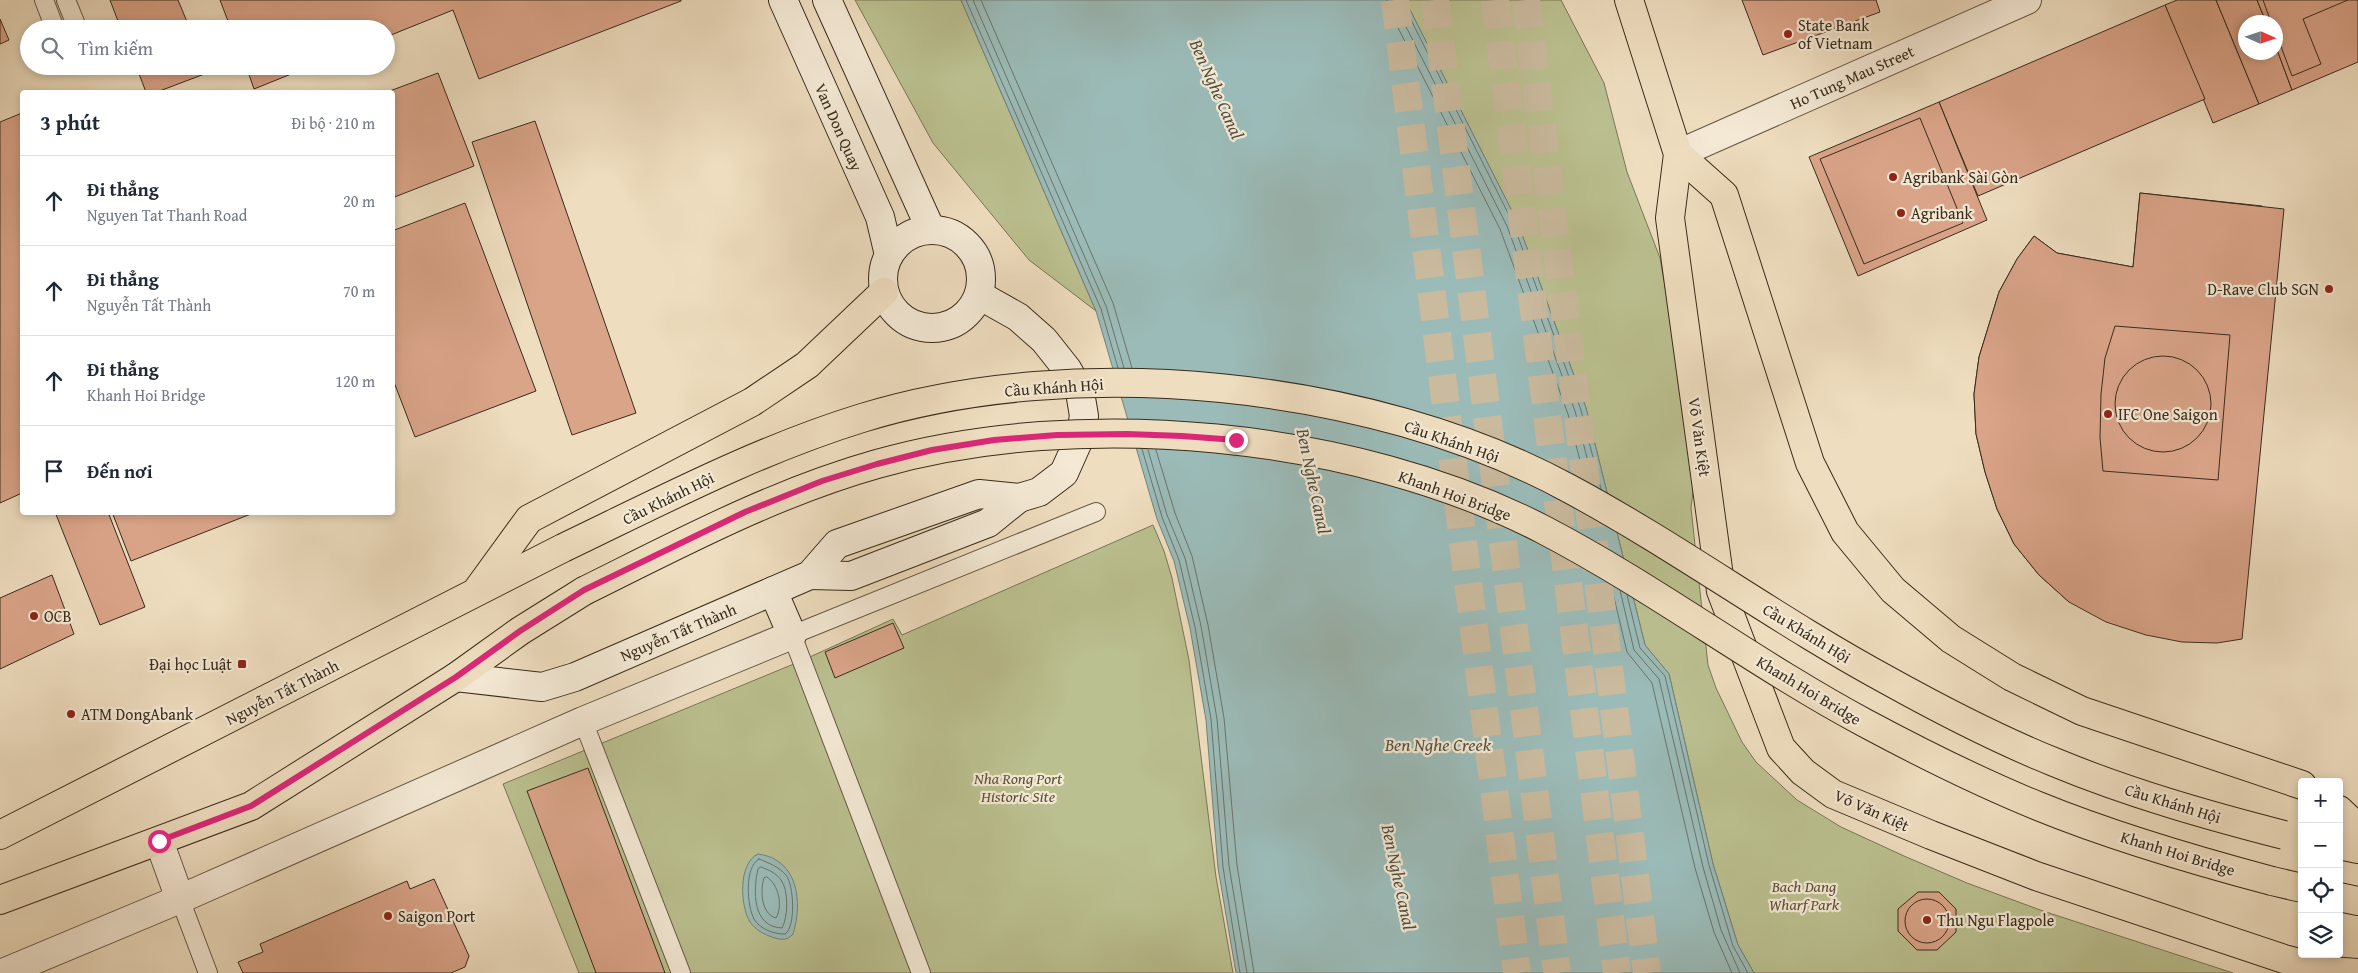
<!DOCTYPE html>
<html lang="vi">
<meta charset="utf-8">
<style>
body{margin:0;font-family:"Gentium Book Plus",serif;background:#f6f6f7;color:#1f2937}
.controls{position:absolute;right:15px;bottom:15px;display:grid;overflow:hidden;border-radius:5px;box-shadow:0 2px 8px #0003}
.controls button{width:45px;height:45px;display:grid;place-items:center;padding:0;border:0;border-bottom:1px solid #e0e1e3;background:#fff;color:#1f2937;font:25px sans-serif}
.compass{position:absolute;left:2238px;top:15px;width:45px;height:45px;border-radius:50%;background:#fff;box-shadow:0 2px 8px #0003;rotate:93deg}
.stop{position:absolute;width:15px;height:15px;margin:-11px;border:4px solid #db2777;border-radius:50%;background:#fff}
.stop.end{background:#db2777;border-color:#fff;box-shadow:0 1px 5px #0008}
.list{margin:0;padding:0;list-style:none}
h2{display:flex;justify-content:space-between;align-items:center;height:65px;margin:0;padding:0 20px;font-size:21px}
h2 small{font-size:16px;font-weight:400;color:#747a83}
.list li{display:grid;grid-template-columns:32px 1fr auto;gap:15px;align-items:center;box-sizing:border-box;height:90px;padding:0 20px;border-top:1px solid #e0e1e3}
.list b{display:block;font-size:19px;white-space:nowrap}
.list p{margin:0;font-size:16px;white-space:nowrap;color:#747a83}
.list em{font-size:16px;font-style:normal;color:#747a83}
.icon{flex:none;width:28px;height:28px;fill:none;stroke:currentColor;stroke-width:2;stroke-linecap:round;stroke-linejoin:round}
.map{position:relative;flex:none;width:2358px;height:973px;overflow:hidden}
.search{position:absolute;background:#fff;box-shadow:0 2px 8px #0003;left:20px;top:20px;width:375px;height:55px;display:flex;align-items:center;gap:12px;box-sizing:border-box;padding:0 18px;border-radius:28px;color:#747a83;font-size:19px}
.panel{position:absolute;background:#fff;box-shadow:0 2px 8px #0003;left:20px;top:90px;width:375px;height:425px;border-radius:5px}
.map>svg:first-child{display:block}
.green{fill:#bbc090;stroke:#7a7656}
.water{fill:#9bbbb8;stroke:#748279}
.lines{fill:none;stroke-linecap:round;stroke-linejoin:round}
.shore{stroke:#6a746a;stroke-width:1}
.building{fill:#daa489;stroke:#392c1b}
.primary-tunnel{stroke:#caba9e;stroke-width:28;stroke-dasharray:28 14;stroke-linecap:butt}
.highway-tunnel{stroke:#caba9e;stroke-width:28;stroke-dasharray:28 14;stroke-linecap:butt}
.lane-casing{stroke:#665844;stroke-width:20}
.street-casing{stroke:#665844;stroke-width:30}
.secondary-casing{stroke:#392c1b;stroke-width:30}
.primary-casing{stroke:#392c1b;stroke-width:30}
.lane{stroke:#f4e9d5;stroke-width:18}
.street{stroke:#f4e9d5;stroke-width:28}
.secondary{stroke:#f4e9d5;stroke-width:28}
.primary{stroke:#eeddbf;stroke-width:28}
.primary-bridge-casing{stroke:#392c1b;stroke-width:30;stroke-linecap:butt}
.primary-bridge{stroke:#eeddbf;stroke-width:28}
.route{stroke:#db2777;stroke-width:6}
.poi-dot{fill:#8f2418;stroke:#f4e9d5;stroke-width:2}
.labels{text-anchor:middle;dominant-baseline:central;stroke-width:4.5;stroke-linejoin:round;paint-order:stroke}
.poi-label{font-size:16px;fill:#392c1b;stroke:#f4e9d5;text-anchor:start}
.street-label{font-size:16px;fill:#392c1b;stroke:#f4e9d5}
.park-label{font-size:16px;font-style:italic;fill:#5a5138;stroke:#f4e9d5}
.water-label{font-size:18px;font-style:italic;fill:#525042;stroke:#f4e9d5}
</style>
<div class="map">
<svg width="2358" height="973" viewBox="0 0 2358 973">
<rect width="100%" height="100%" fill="#eeddbf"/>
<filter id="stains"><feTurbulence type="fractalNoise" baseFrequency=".004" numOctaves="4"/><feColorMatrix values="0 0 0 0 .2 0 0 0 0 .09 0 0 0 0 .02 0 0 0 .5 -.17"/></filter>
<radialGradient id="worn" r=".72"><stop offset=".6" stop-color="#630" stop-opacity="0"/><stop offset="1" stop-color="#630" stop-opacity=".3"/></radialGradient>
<g class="green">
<path d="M855,0H961L1096,311L1029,260L933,143Z"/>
<path d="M1405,0H1561L1604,83L1627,172L1660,258L1671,321L1694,483L1691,508L1708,665L1716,688L1742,742L1756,762L1797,800L1841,827L1904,856L1967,883L2043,911L2233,973H1754L1738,945L1713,864L1669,674L1645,645L1586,408L1517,221Z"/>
<path d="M1153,525L1164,551L1172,578L1189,660L1216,877L1233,973H579L503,784L801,661L893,619L902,635Z"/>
</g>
<g class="water">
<path d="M961,0H1405L1517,221L1586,408L1645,645L1669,674L1713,864L1738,945L1754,973H1236L1218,868L1206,720L1190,628L1174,561L1157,519L1096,311Z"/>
<path d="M758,854C798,859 803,902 793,934C787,941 780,940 772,937C763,934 756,930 750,922C740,906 738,863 758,854Z"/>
</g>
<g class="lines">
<g class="shore">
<path d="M966,0L1101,309L1118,368"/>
<path d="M973,0L1106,306L1124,368"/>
<path d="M981,0L1113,303L1132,368"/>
<path d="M1387,0L1389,10L1500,229L1568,414L1585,480"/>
<path d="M1394,0L1396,7L1507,226L1575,411L1594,485"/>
<path d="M1401,0L1513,223L1581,410L1601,489"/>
<path d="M1142,449L1162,517L1179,560L1195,627L1211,719L1223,867L1240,973"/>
<path d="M1148,450L1167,515L1185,558L1201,626L1217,719L1229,866L1247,973"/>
<path d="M1156,450L1175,513L1192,556L1208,625L1224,718L1237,865L1254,973"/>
<path d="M1611,585L1627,652L1652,683L1695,868L1714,932L1732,973"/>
<path d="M1620,590L1634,650L1659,679L1703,867L1721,930L1740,973"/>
<path d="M1627,595L1640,648L1665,676L1709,865L1733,946L1748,973"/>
<path d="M759,859C769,863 779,867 786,875C794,885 796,927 785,934C773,934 760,929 754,919C747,906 744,867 759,859Z"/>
<path d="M761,867C769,870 776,873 781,880C789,891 788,917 782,928C752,927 753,890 758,869Z"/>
<path d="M767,877C779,885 783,906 776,918C761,914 760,890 764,878Z"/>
</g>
</g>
<g class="building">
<path d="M110,0H178L190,29H121Z"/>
<path d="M220,0H681V1L479,79L453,10L386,37V29H231Z"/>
<path d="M1742,0H1876L1880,12L1763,55Z"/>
<path d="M2177,0H2216L2259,104L2213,123L2165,5Z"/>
<path d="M2216,0H2257L2266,22H2246V52H2276V47L2292,90L2259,104Z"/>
<path d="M2257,0H2358V62L2292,90L2276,47V22H2266Z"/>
<path d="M2263,0H2348L2303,19L2321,64L2292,76L2276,33V22H2271Z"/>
<path d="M2165,5L2205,99L1978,196L1939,102Z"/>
<path d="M0,19L9,40L0,44Z"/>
<path d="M136,66H204L207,73L157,92H146Z"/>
<path d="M246,66H311L254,89Z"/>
<path d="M438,73L474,166L392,198V92H387Z"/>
<path d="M1939,102L1987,220L1858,276L1809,157Z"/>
<path d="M22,113V493L0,503V122Z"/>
<path d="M1920,118L1963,223L1864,264L1820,159Z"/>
<path d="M535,121L636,413L572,435L472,142Z"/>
<path d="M2140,193L2262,206L2224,592L2099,581L2069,602L2039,575L2014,544L1997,509L1985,472L1976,434L1974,394L1979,357L1999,292L2017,259L2034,236L2057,253L2133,267Z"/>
<path d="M2140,193L2284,209L2242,639L2217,643L2182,642L2146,635L2106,622L2069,602L2039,575L2014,544L1997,509L1985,472L1976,434L1974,394L1979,357L1999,292L2017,259L2034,236L2057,253L2133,267Z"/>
<path d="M465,203L536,391L415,437L392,377V231Z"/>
<path d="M2115,326L2230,335L2218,480L2103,471L2100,438L2101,394L2105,358Z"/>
<circle cx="2163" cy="404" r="48"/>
<path d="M55,512H108L145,607L100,625Z"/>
<path d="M112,512H256L131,561Z"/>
<path d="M52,575L74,634L0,669V598Z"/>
<path d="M893,623L904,648L835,678L825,652Z"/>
<path d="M588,768L665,973H596L527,791Z"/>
<path d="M434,879L469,956L465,967L451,973H243L238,962L263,952L260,944L407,881L410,889Z"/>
<path d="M1918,892H1939L1956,909V932L1937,950H1917L1898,931V909Z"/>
<circle cx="1927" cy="921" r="22"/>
</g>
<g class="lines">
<g class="primary-tunnel">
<path d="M1395,0L1517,973"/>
<path d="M1526,0L1647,973"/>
</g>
<g class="highway-tunnel">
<path d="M1435,0L1557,973"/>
<path d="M1495,0L1617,973"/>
</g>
<defs>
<g id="lane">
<path d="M44,0L54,26"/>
<path d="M66,0L77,27"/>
<path d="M583,721L681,973"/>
<path d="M180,899L208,973"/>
<path d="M921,973L792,635L1096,512"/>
</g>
<g id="street">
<path d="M1678,154L2027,0"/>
<path d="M159,841L180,899"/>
<path d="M3,973L180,899L583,721L792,635"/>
</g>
<g id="secondary">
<path d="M783,0L880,217L889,255"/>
<path d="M827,0L931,230"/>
<circle cx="932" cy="279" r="49"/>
<path d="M810,575L851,576L988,523L1019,498"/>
<path d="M773,591L792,635"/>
<path d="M456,677L542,687L575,677L810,575L837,544L979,494L1019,498L1039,492L1064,473L1080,437L1084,416L1080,392L1067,369L1044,340L1018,317L979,295"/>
</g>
<g id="primary">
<path d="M1629,0L1678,154L1670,218L1721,591L1781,748L1803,772L1833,794L1931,835L2036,876L2284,959L2330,971L2358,973"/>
<path d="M1678,154L1724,195L1810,463L1845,532L1893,590L1951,639L2012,677L2082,711L2302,785"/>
<path d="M478,589L529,519L752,402L807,365L884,292"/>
<path d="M2339,810L2358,828"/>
<path d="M0,835L563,548"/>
<path d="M2339,845L2358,849"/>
<path d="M2272,881L2302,888"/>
<path d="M2339,897L2358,901"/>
<path d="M0,900L251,806L456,677L520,631L584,591"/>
</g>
</defs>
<use href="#lane" class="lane-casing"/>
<use href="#street" class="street-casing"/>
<use href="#secondary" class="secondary-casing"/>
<use href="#primary" class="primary-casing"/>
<use href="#lane" class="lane"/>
<use href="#street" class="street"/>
<use href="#secondary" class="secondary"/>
<use href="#primary" class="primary"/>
<defs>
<g id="primary-bridge">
<path d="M563,548C661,501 758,450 862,418C1076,352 1371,381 1568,488C1678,547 1778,621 1887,680C1941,710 1997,739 2054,762C2129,793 2206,815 2284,835"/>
<path d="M584,591C679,544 774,493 877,464C1081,406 1355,432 1544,530C1655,588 1755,664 1865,723C1921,753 1979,782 2038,806C2114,837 2193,860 2272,881"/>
</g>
</defs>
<use href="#primary-bridge" class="primary-bridge-casing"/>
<use href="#primary-bridge" class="primary-bridge"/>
</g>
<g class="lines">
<path class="route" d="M159,841L251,806L456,677L520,631L584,590L745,512L822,481L877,464L932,450L994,440L1057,435L1127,434L1182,436L1236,440"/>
</g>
<g class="poi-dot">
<circle cx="1788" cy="34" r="5"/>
<circle cx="1893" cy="177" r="5"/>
<circle cx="1901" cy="213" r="5"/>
<circle cx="2329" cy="289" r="5"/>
<circle cx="2108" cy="414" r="5"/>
<circle cx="34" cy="616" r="5"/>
<rect x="237" y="659" width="10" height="10" rx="2.5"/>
<circle cx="71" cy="714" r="5"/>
<circle cx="388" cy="916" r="5"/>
<circle cx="1927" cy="920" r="5"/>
</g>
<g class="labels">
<g class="poi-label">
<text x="1798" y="25">State Bank<tspan x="1798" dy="18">of Vietnam</tspan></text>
<text x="1903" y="177">Agribank Sài Gòn</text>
<text x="1911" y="213">Agribank</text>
<text x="2319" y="289" text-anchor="end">D-Rave Club SGN</text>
<text x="2118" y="414">IFC One Saigon</text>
<text x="44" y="616">OCB</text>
<text x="232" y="664" text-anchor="end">Đại học Luật</text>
<text x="81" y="714">ATM DongAbank</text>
<text x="398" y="916">Saigon Port</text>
<text x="1937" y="920">Thu Ngu Flagpole</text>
</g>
<g class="street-label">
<text transform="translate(1852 77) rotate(-24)">Ho Tung Mau Street</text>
<text transform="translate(839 127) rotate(66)">Van Don Quay</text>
<text transform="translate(1054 387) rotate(-4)">Cầu Khánh Hội</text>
<text transform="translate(1700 437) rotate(82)">Võ Văn Kiệt</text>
<text transform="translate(1452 441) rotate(19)">Cầu Khánh Hội</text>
<text transform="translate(1455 495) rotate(20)">Khanh Hoi Bridge</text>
<text transform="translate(668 498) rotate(-26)">Cầu Khánh Hội</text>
<text transform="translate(678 632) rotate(-23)">Nguyễn Tất Thành</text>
<text transform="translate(1807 633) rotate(31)">Cầu Khánh Hội</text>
<text transform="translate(1809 690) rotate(31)">Khanh Hoi Bridge</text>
<text transform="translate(282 692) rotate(-27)">Nguyễn Tất Thành</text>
<text transform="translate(2173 803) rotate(17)">Cầu Khánh Hội</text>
<text transform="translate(1872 810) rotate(24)">Võ Văn Kiệt</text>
<text transform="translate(2178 853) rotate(17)">Khanh Hoi Bridge</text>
</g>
<g class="park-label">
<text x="1018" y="778">Nha Rong Port<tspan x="1018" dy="18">Historic Site</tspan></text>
<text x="1804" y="886">Bach Dang<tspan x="1804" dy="18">Wharf Park</tspan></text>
</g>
<g class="water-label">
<text transform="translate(1217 89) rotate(66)">Ben Nghe Canal</text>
<text transform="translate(1314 481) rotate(78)">Ben Nghe Canal</text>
<text x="1438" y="744">Ben Nghe Creek</text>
<text transform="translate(1399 877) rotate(78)">Ben Nghe Canal</text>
</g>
</g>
<rect width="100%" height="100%" filter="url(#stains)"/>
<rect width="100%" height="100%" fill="url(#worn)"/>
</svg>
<div class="controls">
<button>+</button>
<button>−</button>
<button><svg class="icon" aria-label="locate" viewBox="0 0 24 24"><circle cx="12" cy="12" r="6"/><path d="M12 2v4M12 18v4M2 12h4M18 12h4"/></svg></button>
<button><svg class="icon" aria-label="layers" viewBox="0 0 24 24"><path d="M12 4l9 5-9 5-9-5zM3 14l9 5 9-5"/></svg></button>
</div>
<svg class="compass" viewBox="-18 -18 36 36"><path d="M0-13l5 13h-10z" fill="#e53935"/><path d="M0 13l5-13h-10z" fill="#747a83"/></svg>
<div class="stop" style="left:159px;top:841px"></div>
<div class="stop end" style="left:1236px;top:440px"></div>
<div class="search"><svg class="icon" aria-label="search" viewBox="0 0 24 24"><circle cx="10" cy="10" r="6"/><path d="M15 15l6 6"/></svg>Tìm kiếm</div>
<section class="panel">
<h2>3 phút<small>Đi bộ · 210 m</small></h2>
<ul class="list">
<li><svg class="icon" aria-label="ahead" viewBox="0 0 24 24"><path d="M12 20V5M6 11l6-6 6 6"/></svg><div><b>Đi thẳng</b><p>Nguyen Tat Thanh Road</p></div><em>20 m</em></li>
<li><svg class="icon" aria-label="ahead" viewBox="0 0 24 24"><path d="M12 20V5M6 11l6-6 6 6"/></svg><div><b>Đi thẳng</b><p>Nguyễn Tất Thành</p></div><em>70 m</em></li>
<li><svg class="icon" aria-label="ahead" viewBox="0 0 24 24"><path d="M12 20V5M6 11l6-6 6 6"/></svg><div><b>Đi thẳng</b><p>Khanh Hoi Bridge</p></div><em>120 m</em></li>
<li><svg class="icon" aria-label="arrive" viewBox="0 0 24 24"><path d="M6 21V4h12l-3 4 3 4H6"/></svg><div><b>Đến nơi</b></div></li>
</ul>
</section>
</div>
